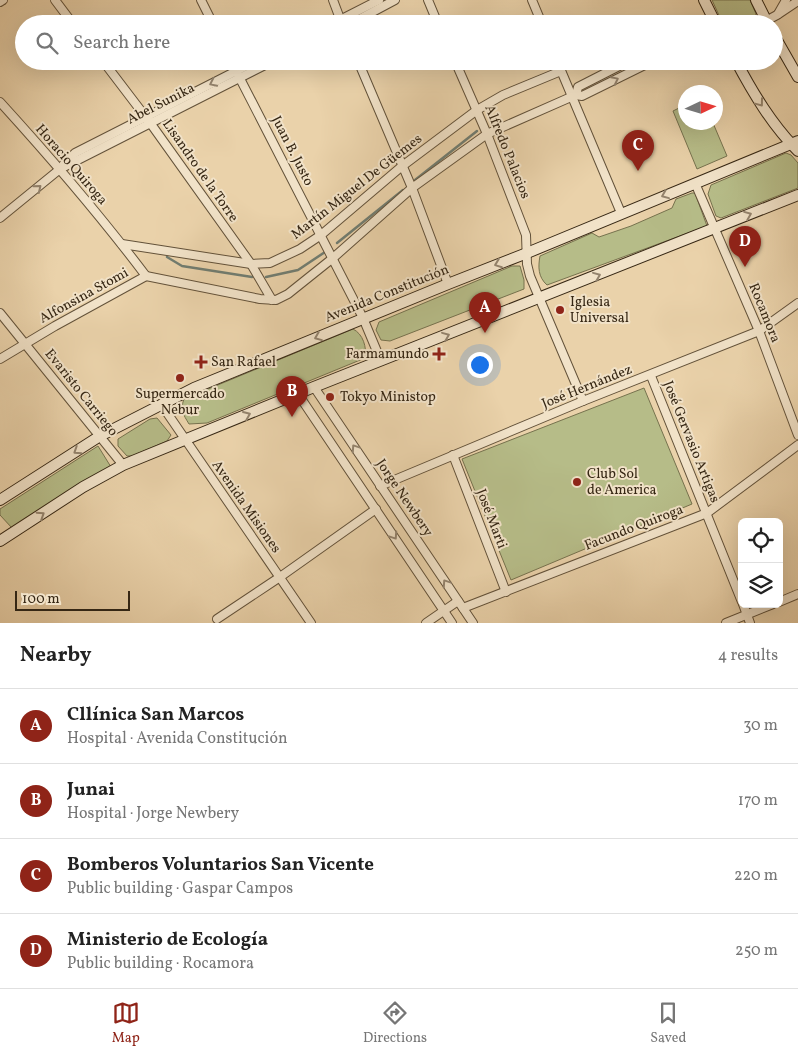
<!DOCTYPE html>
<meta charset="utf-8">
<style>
body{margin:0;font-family:Vollkorn,serif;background:#f6f6f6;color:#222}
.controls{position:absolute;right:15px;bottom:15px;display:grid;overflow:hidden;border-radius:8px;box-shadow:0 5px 20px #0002}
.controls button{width:45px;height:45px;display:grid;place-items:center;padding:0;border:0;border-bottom:1px solid #e0e0e0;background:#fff;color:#222;font:25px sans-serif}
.compass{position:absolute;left:678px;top:85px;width:45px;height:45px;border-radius:50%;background:#fff;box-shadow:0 5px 20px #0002;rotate:86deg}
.scale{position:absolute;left:15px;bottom:12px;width:115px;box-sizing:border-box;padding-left:5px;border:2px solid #362714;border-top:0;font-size:14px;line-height:18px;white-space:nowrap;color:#362714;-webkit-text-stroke:4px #f1e2c8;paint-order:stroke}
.you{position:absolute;left:479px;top:364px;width:18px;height:18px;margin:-12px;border:4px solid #fff;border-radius:50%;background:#1a73e8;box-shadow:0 0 0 8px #1a73e833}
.badge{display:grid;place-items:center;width:32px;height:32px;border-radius:50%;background:#8f2418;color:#fff;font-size:16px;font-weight:700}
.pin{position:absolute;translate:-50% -41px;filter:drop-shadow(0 1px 2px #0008)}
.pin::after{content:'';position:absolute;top:26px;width:18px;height:15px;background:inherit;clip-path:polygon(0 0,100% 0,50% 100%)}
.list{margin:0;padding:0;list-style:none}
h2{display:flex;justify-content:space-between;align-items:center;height:65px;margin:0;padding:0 20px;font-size:21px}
h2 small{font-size:16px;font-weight:400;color:#767676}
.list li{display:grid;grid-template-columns:32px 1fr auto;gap:15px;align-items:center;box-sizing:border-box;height:75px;padding:0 20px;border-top:1px solid #e0e0e0}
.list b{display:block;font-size:19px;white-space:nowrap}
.list p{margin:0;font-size:16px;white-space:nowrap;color:#767676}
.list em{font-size:16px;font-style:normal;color:#767676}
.icon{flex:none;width:28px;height:28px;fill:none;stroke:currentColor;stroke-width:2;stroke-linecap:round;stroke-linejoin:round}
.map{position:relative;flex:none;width:798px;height:623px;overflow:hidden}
.search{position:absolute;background:#fff;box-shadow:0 5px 20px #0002;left:15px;right:15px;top:15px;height:55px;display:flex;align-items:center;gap:12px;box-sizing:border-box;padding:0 18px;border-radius:28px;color:#767676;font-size:19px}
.sheet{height:365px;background:#fff}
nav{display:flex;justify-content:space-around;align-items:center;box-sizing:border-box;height:70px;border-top:1px solid #e0e0e0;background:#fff;font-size:14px;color:#767676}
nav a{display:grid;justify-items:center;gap:2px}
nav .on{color:#8f2418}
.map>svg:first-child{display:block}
.green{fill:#b6bc88;stroke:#76724e}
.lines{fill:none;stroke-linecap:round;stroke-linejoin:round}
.stream{stroke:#717d71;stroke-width:2.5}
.street-casing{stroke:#63523a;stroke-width:10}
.secondary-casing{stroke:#362714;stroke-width:12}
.street{stroke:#f1e2c8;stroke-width:8}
.secondary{stroke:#f1e2c8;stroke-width:10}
.oneway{stroke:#94846e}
.poi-dot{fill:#8f2418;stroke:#f1e2c8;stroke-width:2}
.labels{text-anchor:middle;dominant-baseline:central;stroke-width:4;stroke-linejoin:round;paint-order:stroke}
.street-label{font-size:14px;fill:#362714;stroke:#f1e2c8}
.poi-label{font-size:14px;fill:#362714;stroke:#f1e2c8;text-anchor:start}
</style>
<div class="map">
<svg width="798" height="623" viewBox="0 0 798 623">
<rect width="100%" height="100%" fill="#ead2aa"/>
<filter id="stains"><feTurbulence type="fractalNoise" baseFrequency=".004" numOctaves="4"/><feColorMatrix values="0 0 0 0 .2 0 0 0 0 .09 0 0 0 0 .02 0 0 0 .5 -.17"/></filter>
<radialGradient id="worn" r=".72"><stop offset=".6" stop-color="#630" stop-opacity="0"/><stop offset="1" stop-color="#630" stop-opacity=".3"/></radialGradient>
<g class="green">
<path d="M712,0H750L756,14L754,20L745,24H723Z"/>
<path d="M685,105L686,122L713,123L727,156L697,169L673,111Z"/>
<path d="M786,153L791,155L798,163V188L721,218L716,216L708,194L711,185Z"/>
<path d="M692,193H695L707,226L547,285C538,277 538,267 540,256L592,233L599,237L631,226L672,208L676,199Z"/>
<path d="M512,266H520L524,280V289L390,341L381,340L376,330L379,322Z"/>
<path d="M353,329C363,334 367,347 365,358L207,423L189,424C183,414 180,410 184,399Z"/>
<path d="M644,388L692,504L511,580L462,459Z"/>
<path d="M157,418L171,435L167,441L132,456H127L118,446V439L150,419Z"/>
<path d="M98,446L111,467L12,528L0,515V509Z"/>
</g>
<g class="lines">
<g class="stream">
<path d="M415,180L477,131"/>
<path d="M337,243L403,190"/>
<path d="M167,257L182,266L252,277"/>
<path d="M266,277L298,270L325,252"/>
</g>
<defs>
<g id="street">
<path d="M55,0L73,24"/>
<path d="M201,0L213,24"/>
<path d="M333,0L342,24"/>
<path d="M428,0L438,24"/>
<path d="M532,0L542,24"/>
<path d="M0,2L3,0"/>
<path d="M778,14L786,0"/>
<path d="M332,24L379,0"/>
<path d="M350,24L395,0"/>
<path d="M704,24L713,19"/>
<path d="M760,24L777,15L798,1"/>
<path d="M103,61L151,124L251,264L272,300"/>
<path d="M231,61L363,318L381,361"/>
<path d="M358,61L412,188L448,284"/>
<path d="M455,61L487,134L526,235L527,264L530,276L583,401"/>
<path d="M557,61L621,213"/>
<path d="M576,95L578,87L629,61"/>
<path d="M0,102C51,158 100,215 146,276L55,326L0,359"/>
<path d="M63,165L75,153L256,61"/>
<path d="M695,183L759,331L798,435"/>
<path d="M0,218L60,169L273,61"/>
<path d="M122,244L251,264L270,263L300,249L321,235L401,167L477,110L503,95L561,71"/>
<path d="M146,276L260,299L276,300L288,294L333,258L412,188L487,134L571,97L576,95L582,96L653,61"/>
<path d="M0,313L123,465"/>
<path d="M651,376L742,602"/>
<path d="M314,387L473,623"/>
<path d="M298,394L452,623"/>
<path d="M161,404L311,623"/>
<path d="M453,455L506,592"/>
<path d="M380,486L583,401L759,331L798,303"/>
<path d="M779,602L798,594"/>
<path d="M743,604L750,623"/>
<path d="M463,608L707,513L798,445"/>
<path d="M217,619L280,577L376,509"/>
<path d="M426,623L458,601"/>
<path d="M726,623L773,604"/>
</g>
<g id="secondary">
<path d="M704,0L716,24"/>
<path d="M756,0L768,24"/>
<path d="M774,35L798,77"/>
<path d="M736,61C753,93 772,125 798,151"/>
<path d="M0,500L100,436L194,388L448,284L527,253L798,141"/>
<path d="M0,541L83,487L123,465L314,387L798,195"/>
</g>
</defs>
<use href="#street" class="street-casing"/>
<use href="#secondary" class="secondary-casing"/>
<use href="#street" class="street"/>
<use href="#secondary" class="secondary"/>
</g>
<defs><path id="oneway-chevron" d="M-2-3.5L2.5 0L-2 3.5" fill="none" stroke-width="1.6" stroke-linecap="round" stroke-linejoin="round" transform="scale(1.25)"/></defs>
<g class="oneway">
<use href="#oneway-chevron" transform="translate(615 80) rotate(-26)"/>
<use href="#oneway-chevron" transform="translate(213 83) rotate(154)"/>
<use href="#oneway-chevron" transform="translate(760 103) rotate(53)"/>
<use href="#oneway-chevron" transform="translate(38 188) rotate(-39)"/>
<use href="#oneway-chevron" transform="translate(665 195) rotate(158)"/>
<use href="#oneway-chevron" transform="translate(748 215) rotate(-22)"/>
<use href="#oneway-chevron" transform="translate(498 264) rotate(159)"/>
<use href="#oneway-chevron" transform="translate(597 276) rotate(-22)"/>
<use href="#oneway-chevron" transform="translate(446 336) rotate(-22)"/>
<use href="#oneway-chevron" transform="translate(318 337) rotate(158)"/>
<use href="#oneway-chevron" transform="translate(247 415) rotate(-23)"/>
<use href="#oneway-chevron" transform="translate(355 448) rotate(-124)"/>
<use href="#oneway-chevron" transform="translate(77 451) rotate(147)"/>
<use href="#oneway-chevron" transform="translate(41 515) rotate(-33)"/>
<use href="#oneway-chevron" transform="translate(394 536) rotate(56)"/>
<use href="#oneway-chevron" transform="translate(446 583) rotate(-124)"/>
</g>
<g class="poi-dot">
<circle cx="560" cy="310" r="5"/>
<path d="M436.5 346.5h5v5h5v5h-5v5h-5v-5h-5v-5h5z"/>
<path d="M198.5 354.5h5v5h5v5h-5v5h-5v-5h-5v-5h5z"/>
<circle cx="180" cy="378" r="5"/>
<circle cx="330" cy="397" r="5"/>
<circle cx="577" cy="482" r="5"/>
</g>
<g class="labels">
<g class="street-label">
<text transform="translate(161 104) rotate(-27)">Abel Sunika</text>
<text transform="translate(292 151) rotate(63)">Juan B. Justo</text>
<text transform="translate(507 152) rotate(68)">Alfredo Palacios</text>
<text transform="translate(71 165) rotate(49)">Horacio Quiroga</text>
<text transform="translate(200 171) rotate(55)">Lisandro de la Torre</text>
<text transform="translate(357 187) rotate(-38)">Martín Miguel De Güemes</text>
<text transform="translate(387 294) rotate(-22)">Avenida Constitución</text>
<text transform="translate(84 296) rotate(-29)">Alfonsina Stomi</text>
<text transform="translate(764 313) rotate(68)">Rocamora</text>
<text transform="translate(587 387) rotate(-22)">José Hernández</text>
<text transform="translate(81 393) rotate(51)">Evaristo Carriego</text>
<text transform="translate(691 442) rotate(68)">José Gervasio Artigas</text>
<text transform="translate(404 498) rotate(56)">Jorge Newbery</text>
<text transform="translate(246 507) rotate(55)">Avenida Misiones</text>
<text transform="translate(491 519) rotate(69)">José Marti</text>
<text transform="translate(634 528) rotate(-21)">Facundo Quiroga</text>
</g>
<g class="poi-label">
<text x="570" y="302">Iglesia<tspan x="570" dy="16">Universal</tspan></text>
<text x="429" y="354" text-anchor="end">Farmamundo</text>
<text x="211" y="362">San Rafael</text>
<text x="180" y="394" text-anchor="middle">Supermercado<tspan x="180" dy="16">Nebur</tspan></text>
<text x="340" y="397">Tokyo Ministop</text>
<text x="587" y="474">Club Sol<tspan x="587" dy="16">de America</tspan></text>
</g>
</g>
<rect width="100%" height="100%" filter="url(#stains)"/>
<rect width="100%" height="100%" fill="url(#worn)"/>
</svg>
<div class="controls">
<button><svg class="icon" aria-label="locate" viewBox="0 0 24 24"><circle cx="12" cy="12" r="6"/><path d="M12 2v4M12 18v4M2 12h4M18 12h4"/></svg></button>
<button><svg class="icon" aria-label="layers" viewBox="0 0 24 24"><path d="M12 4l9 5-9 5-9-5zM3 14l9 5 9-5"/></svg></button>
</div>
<svg class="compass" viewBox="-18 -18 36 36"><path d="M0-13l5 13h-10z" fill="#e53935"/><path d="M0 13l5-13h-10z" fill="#767676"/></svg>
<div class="scale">100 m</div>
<div class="you"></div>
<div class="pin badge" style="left:485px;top:333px">A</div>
<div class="pin badge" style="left:292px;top:417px">B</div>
<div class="pin badge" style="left:638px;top:171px">C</div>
<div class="pin badge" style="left:745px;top:267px">D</div>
<div class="search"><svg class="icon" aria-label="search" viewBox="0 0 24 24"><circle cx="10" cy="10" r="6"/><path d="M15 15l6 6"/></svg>Search here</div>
</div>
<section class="sheet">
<h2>Nearby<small>4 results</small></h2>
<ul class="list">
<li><span class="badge">A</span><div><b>Cllínica San Marcos</b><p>Hospital · Avenida Constitución</p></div><em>30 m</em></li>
<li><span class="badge">B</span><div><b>Junai</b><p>Hospital · Jorge Newbery</p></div><em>170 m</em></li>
<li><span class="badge">C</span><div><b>Bomberos Voluntarios San Vicente</b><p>Public building · Gaspar Campos</p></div><em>220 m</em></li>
<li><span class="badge">D</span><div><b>Ministerio de Ecología</b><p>Public building · Rocamora</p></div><em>250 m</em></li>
</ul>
</section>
<nav>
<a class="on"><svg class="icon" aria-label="map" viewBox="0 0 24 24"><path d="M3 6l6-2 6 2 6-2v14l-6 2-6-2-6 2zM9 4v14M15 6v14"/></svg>Map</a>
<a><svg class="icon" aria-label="directions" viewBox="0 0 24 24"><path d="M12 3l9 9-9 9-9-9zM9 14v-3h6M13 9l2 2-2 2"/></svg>Directions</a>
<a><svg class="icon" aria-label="saved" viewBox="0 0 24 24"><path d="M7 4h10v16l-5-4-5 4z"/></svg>Saved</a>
</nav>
